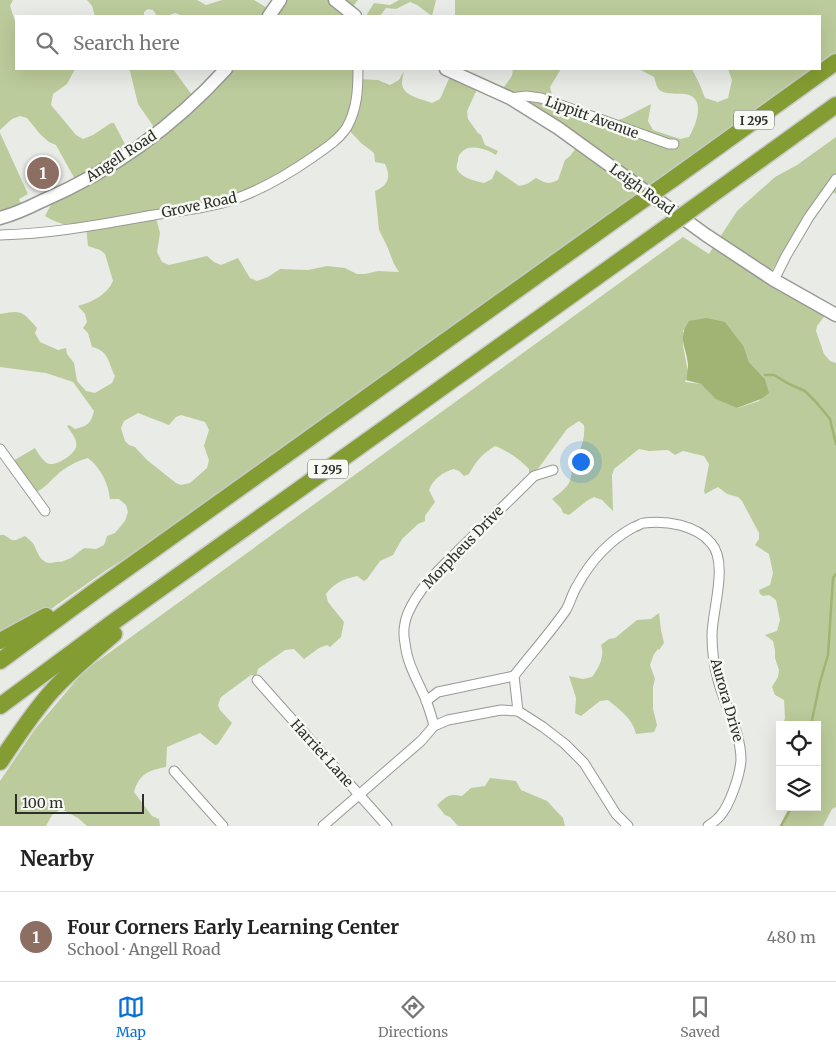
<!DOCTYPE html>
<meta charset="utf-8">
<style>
body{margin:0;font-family:Merriweather,serif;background:#f6f6f6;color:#222}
.controls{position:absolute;right:15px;bottom:15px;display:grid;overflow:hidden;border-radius:0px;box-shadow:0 5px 20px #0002}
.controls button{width:45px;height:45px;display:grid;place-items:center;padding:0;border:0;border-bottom:1px solid #e0e0e0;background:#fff;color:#222;font:25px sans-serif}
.scale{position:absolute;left:15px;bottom:12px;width:129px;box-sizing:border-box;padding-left:5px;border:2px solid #2e2e2c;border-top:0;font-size:14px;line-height:18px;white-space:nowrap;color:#2e2e2c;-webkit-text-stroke:4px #f7f9f3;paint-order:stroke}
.you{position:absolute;left:580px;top:461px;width:18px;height:18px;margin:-12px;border:4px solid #fff;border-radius:50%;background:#1a73e8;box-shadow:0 0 0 8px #1a73e833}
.badge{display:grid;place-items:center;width:32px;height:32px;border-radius:50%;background:#086fd7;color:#fff;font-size:16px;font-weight:700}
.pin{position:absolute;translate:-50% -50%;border:2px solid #fff;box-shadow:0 1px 5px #0006}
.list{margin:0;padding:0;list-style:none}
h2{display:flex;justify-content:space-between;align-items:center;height:65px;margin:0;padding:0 20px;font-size:21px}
h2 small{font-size:16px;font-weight:400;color:#767676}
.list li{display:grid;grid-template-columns:32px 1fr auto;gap:15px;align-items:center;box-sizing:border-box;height:90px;padding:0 20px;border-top:1px solid #e0e0e0}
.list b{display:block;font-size:19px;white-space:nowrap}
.list p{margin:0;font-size:16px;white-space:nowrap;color:#767676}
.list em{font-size:16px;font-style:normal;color:#767676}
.icon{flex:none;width:28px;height:28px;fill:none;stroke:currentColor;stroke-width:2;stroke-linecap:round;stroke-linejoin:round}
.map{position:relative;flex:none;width:836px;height:826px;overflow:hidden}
.search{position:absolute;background:#fff;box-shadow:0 5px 20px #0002;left:15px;right:15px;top:15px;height:55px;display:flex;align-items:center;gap:12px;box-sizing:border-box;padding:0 18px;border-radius:0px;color:#767676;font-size:19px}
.sheet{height:155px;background:#fff}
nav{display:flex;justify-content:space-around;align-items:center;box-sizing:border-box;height:70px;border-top:1px solid #e0e0e0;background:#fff;font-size:14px;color:#767676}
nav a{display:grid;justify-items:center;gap:2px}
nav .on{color:#086fd7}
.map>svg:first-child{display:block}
.green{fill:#bccb9b;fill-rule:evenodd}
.water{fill:#a1b473}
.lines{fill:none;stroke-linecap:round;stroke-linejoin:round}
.stream{stroke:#a1b473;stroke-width:2.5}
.street-casing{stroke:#989994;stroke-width:11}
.secondary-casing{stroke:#989994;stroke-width:15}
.highway-casing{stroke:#c9c9c8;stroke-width:19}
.street{stroke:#fff;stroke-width:9}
.secondary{stroke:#fff;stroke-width:12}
.highway{stroke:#839d32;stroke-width:16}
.highway-bridge-casing{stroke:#c9c9c8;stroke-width:19;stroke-linecap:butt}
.highway-bridge{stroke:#839d32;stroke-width:16}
.labels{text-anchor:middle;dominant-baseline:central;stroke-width:5;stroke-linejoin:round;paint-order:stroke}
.shield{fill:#f7f9f3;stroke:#6a6b68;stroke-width:1}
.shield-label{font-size:12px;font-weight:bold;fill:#2e2e2c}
.street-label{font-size:14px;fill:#2e2e2c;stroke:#f7f9f3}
</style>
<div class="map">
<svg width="836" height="826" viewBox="0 0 836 826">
<rect width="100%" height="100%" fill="#e9ebe6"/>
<g class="green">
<path d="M0,0H13L10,6L16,24V69H75L67,84L53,94L51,105L76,135L83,139L93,135L111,123H114L128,150L156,130L138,104L130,71L128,69H173L192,95L217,73L214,69H356V79L378,80L390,85L399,80L404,71C403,75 402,80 402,84C403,96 422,99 432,103L440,99L452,72L447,69H462L460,74L480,83L467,111L468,119L478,133L481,135L485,145L498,151L496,155C487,149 468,142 460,154C458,156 458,159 458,161C456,166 456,169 459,172C465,179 476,181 484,183L492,179L496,170L519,186L527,184L536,178C546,183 547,185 558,180L565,160L570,156L579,144L501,91L512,76L513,69H561L550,87L552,95L558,100L609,123L624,118L651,104L648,121L653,130L680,139L689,137C696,125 707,97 685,94C678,93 668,95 661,91C656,88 656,82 654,77L641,70L642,69H692L700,85L705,98L718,102L728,98L732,80L728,69H818L148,545L108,569L38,618L0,635V535H4L12,540H16L25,536C28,539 32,541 34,545C37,551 40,562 49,563C54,563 56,561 61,562L71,558L84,548L96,549L104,545L107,536L115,533L125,521L128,512L126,505L119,499H110C108,483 101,468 88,458C77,461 65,467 57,475C49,482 45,488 36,492L13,461L35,448C38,453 42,460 47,463C54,468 74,455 76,447C78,440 71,432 67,426L69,425L75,429C88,426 91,423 94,411L73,382L46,373L0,367V314C22,310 22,311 37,328L35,333L40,342L58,350L66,348L67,354L74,363L77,381L86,391L95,393L112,383L115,376C108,362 109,351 92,347L88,333L83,328L87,322L85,314L78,306C92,302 107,295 113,281L105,254L100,250L88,246L86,226C70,227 58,224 45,216L54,199L76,181L56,145L49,142L40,134L27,118L20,116L12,119L0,130ZM343,126L347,128L361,143L374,153L375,162L385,164C391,177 389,185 375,191L379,230L387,246L394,264L399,272L378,271L365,274H357L345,268L327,266L308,270L280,269L268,277L257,281L250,278L238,258L221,265L214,262L207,256L169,265L162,262L157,252L160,233L155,214L217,202L247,192L301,161L336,135ZM138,413L169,425L176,417L181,415L205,422L209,430L204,446L209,460L207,468L190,483L181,485L176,483L147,460L135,447L129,445L125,441L121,428L124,421Z"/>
<path d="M87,0H197L206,5L222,0H254L269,9L276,0H358L350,10L355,16H183L175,13L167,16H157L153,10L148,9L144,12V16H95L92,6Z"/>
<path d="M399,0H436L432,16L417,5L410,2L396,9L386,8L380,16H366L374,3L390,5Z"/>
<path d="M455,0H836V56L820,68V16H455Z"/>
<path d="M0,133L28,194L19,199L22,207L0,216Z"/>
<path d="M836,137V194L826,188L770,273L829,310L817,326L816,331L824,354L830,361L836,363V807L832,809L823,826H780L789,807H817V725H783L785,718L784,700L775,695L772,687L778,677L779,670L775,658V650L773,641L765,635L777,631L780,620L776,600L769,595L763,596L760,594L759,590L770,585L773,573L769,554L755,545L759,539V533L742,501L738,497L727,494L718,487L705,494L704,491L709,464L704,456L683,451L675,455L668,450L649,451L639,449L614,469L612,475L613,511L602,500L594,497L588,500L569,515L563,513L561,508L552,499C557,495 563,491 567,486C571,481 571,476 572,471C577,455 586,443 584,425L579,421L567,429L540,466L529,478V469C519,459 508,451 495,446C482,454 476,461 469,474L464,476L459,471L454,469C443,472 433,479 429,490L435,502L425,516V521L418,524L402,539L393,555L380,561L367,579L364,581L357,576C344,579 334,583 326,594L328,602L344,622L341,637L330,647L327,645L319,648L304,659L294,649L285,650L258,669L256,676L251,675L221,697L218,705L220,710L232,723L218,744L215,745L200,733L167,747L166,767C149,770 139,774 134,792L152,816L159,819L160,826H87L78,818L61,809L52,815L46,826H0V781L35,729L84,671L683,237L709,254L737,211L775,177L797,165ZM683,330L744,347L749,362L765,379L768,391L759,401L738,408L718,398L701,384L685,382L688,372L683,346Z"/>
<path d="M659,613L661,630L664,643L659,650L658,649L654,654L650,665L655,679L653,687V709L657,725L654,732L636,734C632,718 620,710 608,700L600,701L581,716L575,713L576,698L569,676L583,679L592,677C599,668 605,656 601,645L609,639L615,638L637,620L651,619Z"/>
<path d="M490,778L516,781L521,790L547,801L563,818L565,826H458L450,817L445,815L437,805C447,796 448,793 462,796L471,788L485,786Z"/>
</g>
<path class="water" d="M706,318L725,322L744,347L749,362L765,379L769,393L761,399L737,408L716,399L701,384L686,380C687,375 688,369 688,364C686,346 677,339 689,321Z"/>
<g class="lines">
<g class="stream">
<path d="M765,375H774L789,384L805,391L816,402L830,419L836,444"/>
<path d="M811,725L820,682L828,655L833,578L836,574"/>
<path d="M781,826L792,807"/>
</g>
<defs>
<g id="street">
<path d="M510,98L526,96L541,98L669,144H674"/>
<path d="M0,235C52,234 103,224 154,215C179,211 209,208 232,200C262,190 287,175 313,157C324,149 339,140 347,127C357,109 358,90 358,69"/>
<path d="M774,280L786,256L809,217L836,179"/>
<path d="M0,449L45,511"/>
<path d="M257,680L387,826"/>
<path d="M426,701L438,692L514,676"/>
<path d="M518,711L514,676C531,654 550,633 566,610C570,603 572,594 577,586C590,562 610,540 634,527C638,526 641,523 644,523C666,520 696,525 711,543C729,563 712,611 712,635C712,650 714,666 718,680C725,707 741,732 741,760C740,775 730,805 720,816C717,820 712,823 708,826"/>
<path d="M434,726C432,717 429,709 426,700C418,681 407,664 405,643C403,634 404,622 408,613C420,585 445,564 466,543C489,520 512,498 534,476L553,470"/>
<path d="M174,771L223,826"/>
<path d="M323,826L421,741L434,726L448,720L501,710L518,711L543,727L565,744L584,763L616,814L628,826"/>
</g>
<g id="secondary">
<path d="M335,0L355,16"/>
<path d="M269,16L280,0"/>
<path d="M446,69L510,98L558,128L706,235L774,280L836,315"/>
<path d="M0,218C15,214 28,208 42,201C112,171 175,125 226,69"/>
</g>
<g id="highway">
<path d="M673,179L836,62"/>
<path d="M703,201L836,105"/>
<path d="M0,641L46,616"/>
<path d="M0,661L94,592L626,212"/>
<path d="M0,706L112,623L657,234"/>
<path d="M0,762C17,737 33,712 52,691C71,670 93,652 114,634"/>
</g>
</defs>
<use href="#street" class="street-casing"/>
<use href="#secondary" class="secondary-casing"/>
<use href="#highway" class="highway-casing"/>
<use href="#street" class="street"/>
<use href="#secondary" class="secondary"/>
<use href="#highway" class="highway"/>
<defs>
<g id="highway-bridge">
<path d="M626,212L673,179"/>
<path d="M657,234L703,201"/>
</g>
</defs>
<use href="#highway-bridge" class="highway-bridge-casing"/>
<use href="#highway-bridge" class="highway-bridge"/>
</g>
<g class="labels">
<g class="shield">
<rect x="734" y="110.5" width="40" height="19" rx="4"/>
<rect x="308" y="459.5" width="40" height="19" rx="4"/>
</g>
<g class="shield-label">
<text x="754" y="120">I 295</text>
<text x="328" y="469">I 295</text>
</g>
<g class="street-label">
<text transform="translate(592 117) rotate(20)">Lippitt Avenue</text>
<text transform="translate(121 156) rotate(-33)">Angell Road</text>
<text transform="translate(642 189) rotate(36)">Leigh Road</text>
<text transform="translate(199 205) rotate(-12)">Grove Road</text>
<text transform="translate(463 547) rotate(-46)">Morpheus Drive</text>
<text transform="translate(727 700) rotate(74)">Aurora Drive</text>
<text transform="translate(322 753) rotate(48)">Harriet Lane</text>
</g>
</g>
</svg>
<div class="controls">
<button><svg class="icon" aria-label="locate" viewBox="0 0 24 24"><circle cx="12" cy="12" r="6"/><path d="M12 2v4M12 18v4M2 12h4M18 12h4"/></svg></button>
<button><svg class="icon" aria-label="layers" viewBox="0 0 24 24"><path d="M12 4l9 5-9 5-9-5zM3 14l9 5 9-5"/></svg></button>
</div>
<div class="scale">100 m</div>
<div class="you"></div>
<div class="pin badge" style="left:43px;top:173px;background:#8d6e63">1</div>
<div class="search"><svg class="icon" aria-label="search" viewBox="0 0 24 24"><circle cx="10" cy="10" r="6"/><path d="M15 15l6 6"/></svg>Search here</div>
</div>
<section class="sheet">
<h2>Nearby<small></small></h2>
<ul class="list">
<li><span class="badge" style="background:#8d6e63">1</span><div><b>Four Corners Early Learning Center</b><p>School · Angell Road</p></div><em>480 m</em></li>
</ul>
</section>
<nav>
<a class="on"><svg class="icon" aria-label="map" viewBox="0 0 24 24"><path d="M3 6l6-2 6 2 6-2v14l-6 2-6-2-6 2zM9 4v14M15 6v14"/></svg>Map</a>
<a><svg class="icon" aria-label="directions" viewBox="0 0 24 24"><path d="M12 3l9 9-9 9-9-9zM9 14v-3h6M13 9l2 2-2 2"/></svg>Directions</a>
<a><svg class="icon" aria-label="saved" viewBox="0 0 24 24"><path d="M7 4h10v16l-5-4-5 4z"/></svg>Saved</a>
</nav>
